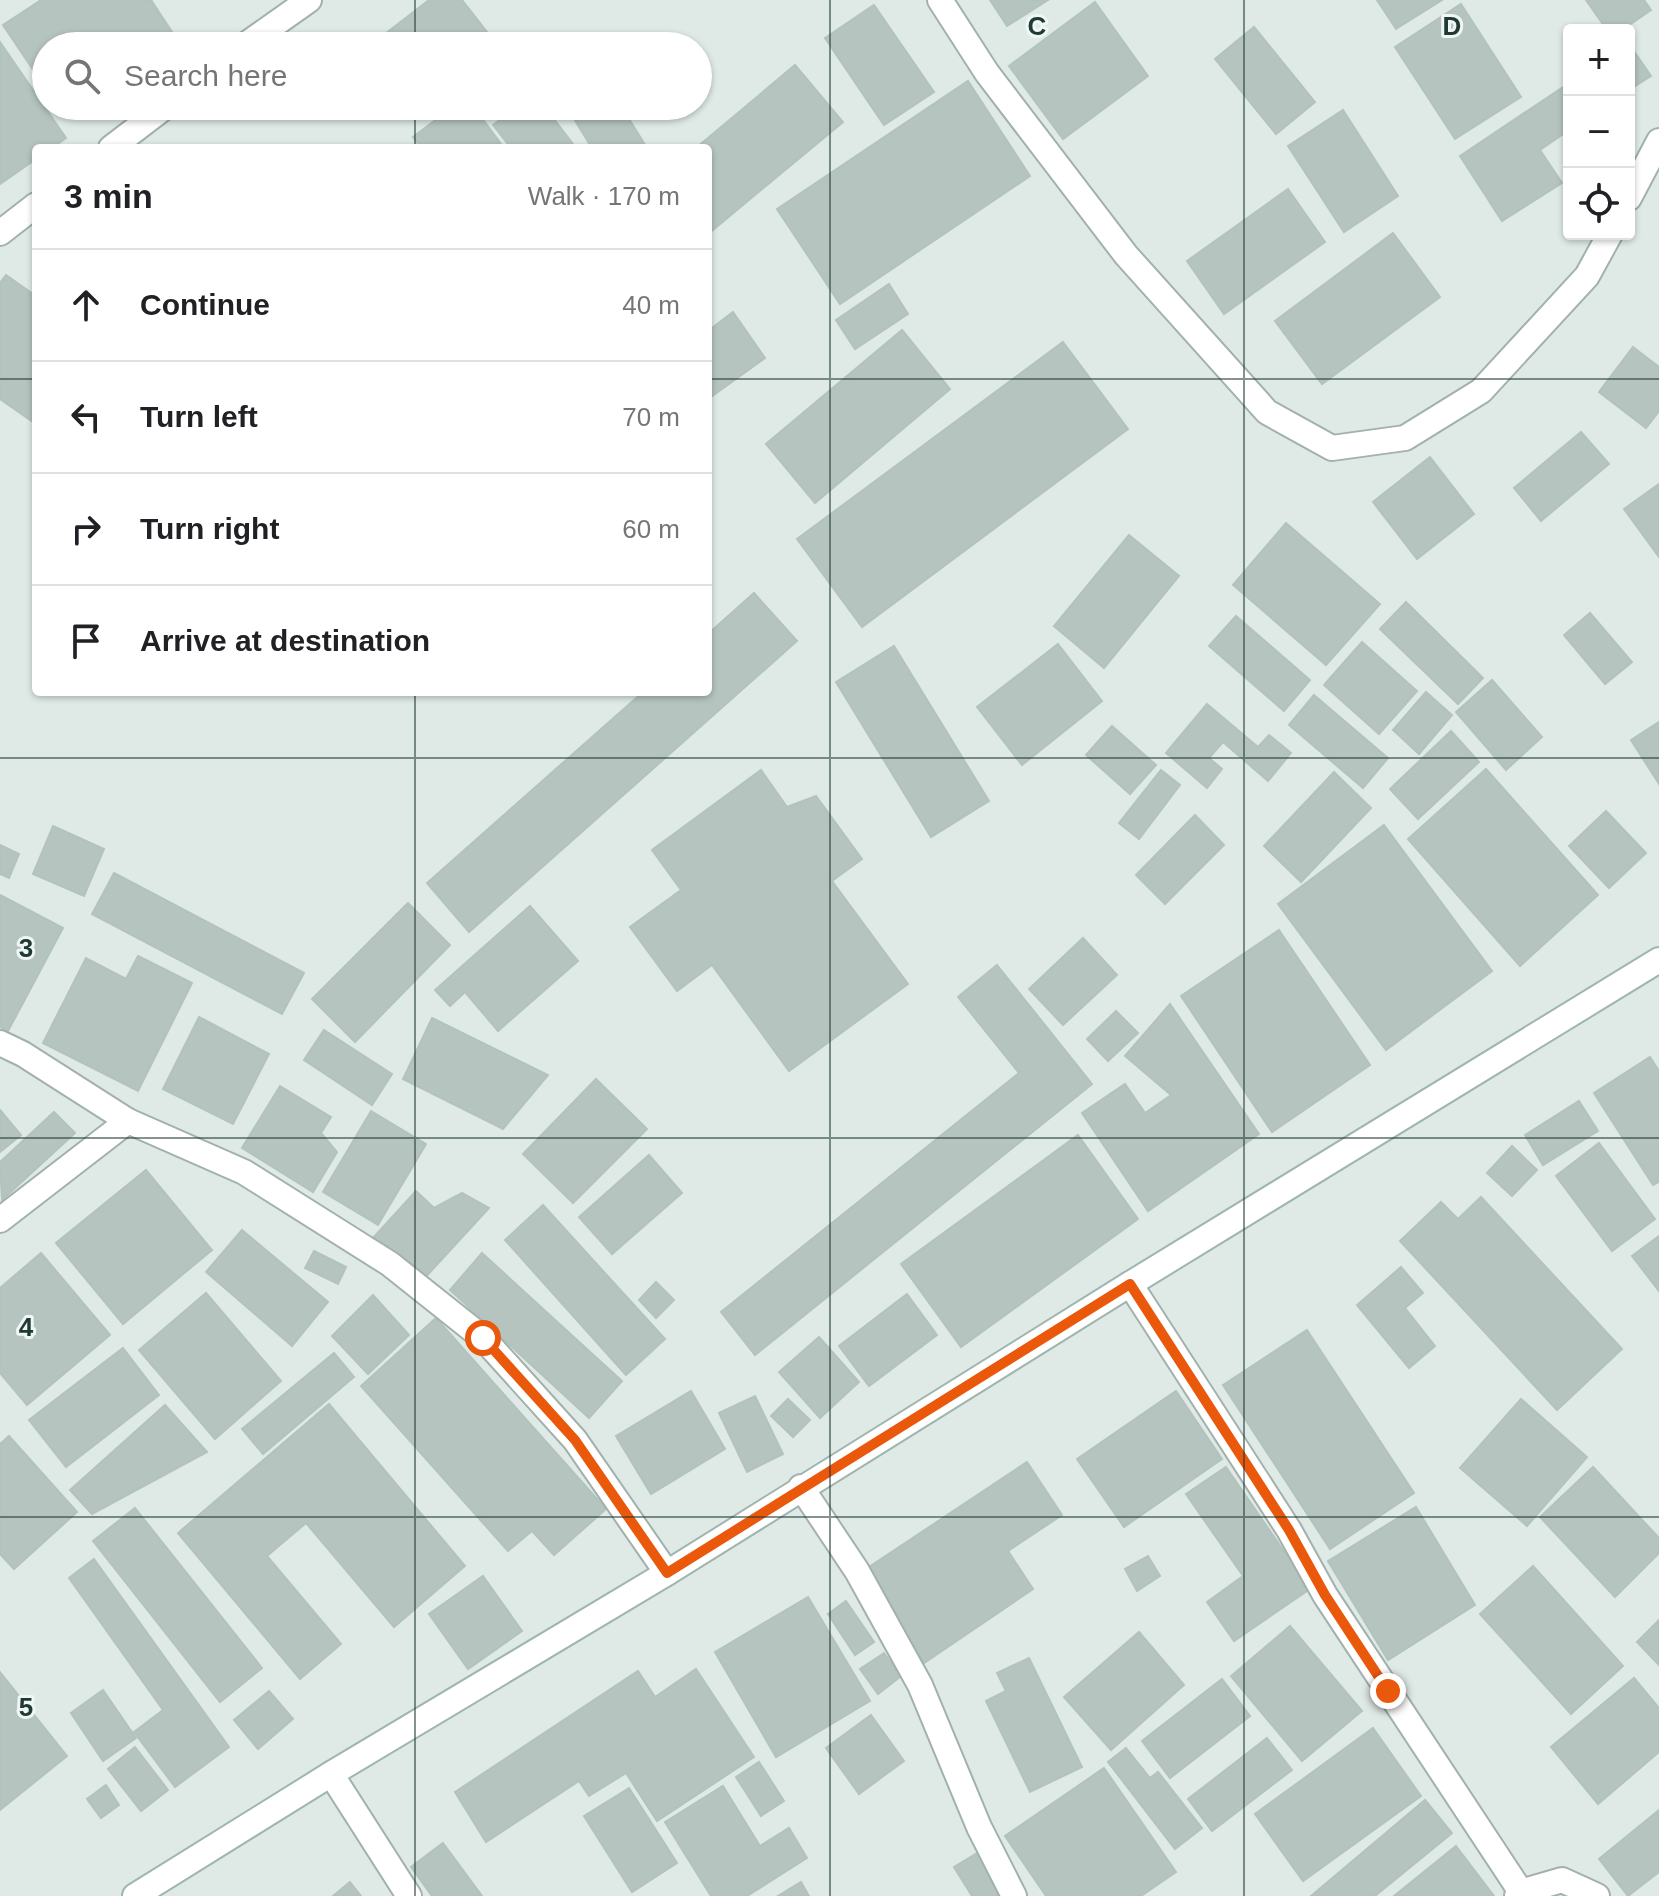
<!DOCTYPE html>
<meta charset="utf-8">
<style>
body{margin:0;font-family:Helvetica,sans-serif;background:#f2f2f2;color:#202124}
.controls{position:absolute;right:24px;top:24px;display:grid;overflow:hidden;border-radius:8px;box-shadow:0 2px 6px #0004}
.controls button{width:72px;height:72px;display:grid;place-items:center;padding:0;border:0;border-bottom:2px solid #e0e0e0;background:#fff;color:#202124;font:40px sans-serif}
.stop{position:absolute;width:24px;height:24px;margin:-18px;border:6px solid #ea580c;border-radius:50%;background:#fff}
.stop.end{background:#ea580c;border-color:#fff;box-shadow:0 2px 8px #0008}
.list{margin:0;padding:0;list-style:none}
h2{display:flex;justify-content:space-between;align-items:center;height:104px;margin:0;padding:0 32px;font-size:34px}
h2 small{font-size:26px;font-weight:400;color:#757577}
.list li{display:grid;grid-template-columns:52px 1fr auto;gap:24px;align-items:center;box-sizing:border-box;height:112px;padding:0 32px;border-top:2px solid #e0e0e0}
.list b{display:block;font-size:30px;white-space:nowrap}
.list em{font-size:26px;font-style:normal;color:#757577}
.icon{flex:none;width:44px;height:44px;fill:none;stroke:currentColor;stroke-width:2;stroke-linecap:round;stroke-linejoin:round}
.map{position:relative;flex:none;width:1659px;height:1896px;overflow:hidden}
.search{position:absolute;background:#fff;box-shadow:0 2px 6px #0004;left:32px;top:32px;width:680px;height:88px;display:flex;align-items:center;gap:20px;box-sizing:border-box;padding:0 28px;border-radius:44px;color:#757577;font-size:30px}
.panel{position:absolute;background:#fff;box-shadow:0 2px 6px #0004;left:32px;top:144px;width:680px;height:552px;border-radius:8px}
.map>svg:first-child{display:block}
.building{fill:#b5c4bf;stroke:#b2c3bd;stroke-width:2}
.lines{fill:none;stroke-linecap:round;stroke-linejoin:round}
.street-casing{stroke:#a2b1ad;stroke-width:28}
.secondary-casing{stroke:#9fb5af;stroke-width:28}
.street{stroke:#fff;stroke-width:24}
.secondary{stroke:#fff;stroke-width:24}
.route{stroke:#ea580c;stroke-width:10}
.grid{fill:none;stroke:#213935;stroke-width:2;stroke-opacity:0.55}
.grid-label{font-size:26px;text-anchor:middle;font-weight:bold;fill:#213935;stroke:#eff7f4;stroke-width:6;stroke-linejoin:round;paint-order:stroke}
</style>
<div class="map">
<svg width="1659" height="1896" viewBox="0 0 1659 1896">
<rect width="100%" height="100%" fill="#dfeae6"/>
<g class="building">
<path d="M41,0H151L178,41L171,46H46V89L3,25Z"/>
<path d="M429,0H462L498,46H380L376,41Z"/>
<path d="M990,0H1048L1007,26Z"/>
<path d="M1377,0H1442L1396,29Z"/>
<path d="M1586,0H1644L1651,10L1622,30H1607Z"/>
<path d="M1095,2L1148,76L1063,139L1009,66Z"/>
<path d="M1461,4L1521,97L1455,139L1395,47Z"/>
<path d="M874,5L934,92L884,125L825,38Z"/>
<path d="M1254,27L1315,102L1276,134L1215,59Z"/>
<path d="M0,42L66,138L52,148H36V159L0,184Z"/>
<path d="M1629,44L1651,76L1629,90Z"/>
<path d="M795,65L843,122L708,234V148H696Z"/>
<path d="M968,81L1030,176L840,304L777,209Z"/>
<path d="M1569,83V130L1540,150L1562,183L1502,221L1460,156Z"/>
<path d="M454,106H473L504,148H421L413,137Z"/>
<path d="M503,106H544L576,148H511L493,125L509,113Z"/>
<path d="M566,106H621L647,148H592Z"/>
<path d="M1343,110L1398,196L1344,232L1288,146Z"/>
<path d="M1288,189L1325,242L1224,314L1187,261Z"/>
<path d="M1393,233L1440,297L1322,384L1275,321Z"/>
<path d="M6,275L36,296V424L0,399V283Z"/>
<path d="M889,284L908,314L855,349L836,320Z"/>
<path d="M733,312L765,358L708,399V331Z"/>
<path d="M902,330L950,389L815,503L766,444Z"/>
<path d="M1063,342L1128,429L862,627L797,539Z"/>
<path d="M1633,347L1659,367V411L1646,428L1599,392Z"/>
<path d="M1581,432L1609,464L1541,521L1514,488Z"/>
<path d="M1430,457L1474,514L1417,559L1373,502Z"/>
<path d="M1659,484V557L1624,509Z"/>
<path d="M1286,523L1380,604L1326,665L1233,585Z"/>
<path d="M1129,535L1179,576L1104,668L1054,626Z"/>
<path d="M754,593L797,641L469,932L427,883L643,692H708V634Z"/>
<path d="M1406,602L1483,678L1458,704L1380,629Z"/>
<path d="M1590,613L1632,662L1605,684L1564,635Z"/>
<path d="M1236,616L1310,680L1284,711L1209,646Z"/>
<path d="M1362,642L1417,691L1379,734L1324,685Z"/>
<path d="M1058,644L1102,701L1022,765L977,707Z"/>
<path d="M894,646L989,801L931,837L836,682Z"/>
<path d="M1492,680L1542,737L1506,770L1456,712Z"/>
<path d="M1426,692L1452,715L1419,754L1393,730Z"/>
<path d="M1314,695L1388,758L1363,788L1289,725Z"/>
<path d="M1207,704L1258,747L1269,735L1291,753L1268,781L1223,742L1209,758L1222,769L1207,788L1166,753Z"/>
<path d="M1659,722V784L1631,740Z"/>
<path d="M1112,726L1156,765L1130,794L1086,755Z"/>
<path d="M1451,731L1479,762L1418,819L1390,789Z"/>
<path d="M1486,769L1598,895L1520,966L1408,839Z"/>
<path d="M761,770L787,807L816,796L862,859L832,881L908,984L789,1071L712,965L677,991L630,927L681,890L652,850Z"/>
<path d="M1161,770L1180,785L1139,839L1119,823Z"/>
<path d="M1334,772L1371,808L1301,882L1264,846Z"/>
<path d="M1606,811L1646,853L1609,888L1569,846Z"/>
<path d="M1195,815L1224,845L1165,904L1136,875Z"/>
<path d="M1384,825L1492,971L1386,1050L1278,904Z"/>
<path d="M53,826L104,849L84,896L33,874Z"/>
<path d="M0,845L19,854L9,878L0,874Z"/>
<path d="M114,873L304,973L282,1014L92,914Z"/>
<path d="M0,895L63,928L8,1031L0,1027Z"/>
<path d="M408,903L450,945L355,1042L312,999Z"/>
<path d="M530,906L578,961L498,1031L465,992L450,1006L435,990Z"/>
<path d="M1279,930L1370,1065L1272,1132L1181,996Z"/>
<path d="M1083,938L1117,975L1063,1025L1029,989Z"/>
<path d="M138,956L192,983L138,1091L43,1043L86,958L126,979Z"/>
<path d="M997,965L1092,1084L755,1355L721,1312L1019,1073L958,997Z"/>
<path d="M1170,1004L1259,1134L1148,1211L1082,1113L1125,1084L1145,1113L1171,1095L1125,1056Z"/>
<path d="M1116,1011L1138,1033L1108,1061L1087,1039Z"/>
<path d="M199,1017L269,1054L233,1124L163,1089Z"/>
<path d="M432,1018L548,1075L503,1129L403,1079Z"/>
<path d="M324,1030L392,1074L372,1105L304,1060Z"/>
<path d="M1650,1057L1659,1071V1182L1653,1185L1594,1093Z"/>
<path d="M596,1079L647,1129L573,1203L523,1154Z"/>
<path d="M280,1086L331,1117L321,1133L337,1152L313,1192L242,1148Z"/>
<path d="M1579,1101L1598,1131L1543,1165L1525,1135Z"/>
<path d="M0,1110L21,1135L0,1152Z"/>
<path d="M371,1111L426,1144L378,1225L323,1192Z"/>
<path d="M54,1112L75,1133L2,1200L0,1162Z"/>
<path d="M1078,1135L1138,1219L961,1347L901,1264Z"/>
<path d="M1599,1143L1655,1219L1612,1251L1556,1176Z"/>
<path d="M1512,1146L1537,1170L1512,1196L1487,1173Z"/>
<path d="M649,1155L682,1193L612,1254L579,1217Z"/>
<path d="M146,1170L212,1250L123,1324L56,1243Z"/>
<path d="M416,1191L434,1208L462,1193L489,1208L421,1282L373,1238Z"/>
<path d="M1481,1197L1622,1349L1557,1410L1400,1241L1441,1202L1458,1219Z"/>
<path d="M543,1205L665,1339L626,1375L505,1240Z"/>
<path d="M242,1230L328,1302L292,1346L206,1272Z"/>
<path d="M1659,1236V1291L1632,1256Z"/>
<path d="M314,1251L346,1267L338,1284L305,1268Z"/>
<path d="M41,1253L110,1335L27,1405L0,1373V1288Z"/>
<path d="M482,1253L622,1381L589,1418L450,1290Z"/>
<path d="M1401,1267L1423,1293L1405,1308L1435,1346L1409,1368L1357,1305Z"/>
<path d="M656,1282L674,1300L656,1318L639,1300Z"/>
<path d="M206,1293L281,1381L215,1439L139,1350Z"/>
<path d="M907,1294L937,1335L869,1386L839,1346Z"/>
<path d="M373,1295L409,1335L368,1374L332,1336Z"/>
<path d="M436,1318L606,1509L554,1555L532,1531L508,1551L361,1386Z"/>
<path d="M1307,1330L1414,1493L1330,1549L1223,1385Z"/>
<path d="M819,1337L859,1382L820,1418L779,1372Z"/>
<path d="M123,1348L159,1395L66,1467L29,1420Z"/>
<path d="M334,1353L354,1377L263,1454L242,1429Z"/>
<path d="M691,1391L725,1449L651,1494L616,1436Z"/>
<path d="M1176,1391L1222,1459L1124,1527L1077,1459Z"/>
<path d="M755,1396L783,1454L747,1472L719,1413Z"/>
<path d="M788,1399L810,1420L793,1437L771,1416Z"/>
<path d="M1521,1399L1587,1457L1527,1526L1460,1468Z"/>
<path d="M329,1404L465,1566L394,1627L306,1523L267,1556L341,1644L300,1679L178,1533Z"/>
<path d="M165,1405L207,1452L92,1514L70,1490Z"/>
<path d="M9,1436L77,1512L14,1569L0,1554V1444Z"/>
<path d="M1027,1462L1062,1515L1008,1551L1033,1589L924,1663L863,1571Z"/>
<path d="M1226,1467L1310,1589L1234,1641L1207,1602L1243,1576L1186,1494Z"/>
<path d="M1593,1467L1659,1538V1553L1615,1597L1540,1517Z"/>
<path d="M1416,1507L1475,1605L1388,1660L1328,1561Z"/>
<path d="M135,1508L262,1668L220,1702L93,1541Z"/>
<path d="M1148,1556L1160,1576L1137,1591L1125,1569Z"/>
<path d="M94,1559L229,1747L175,1787L134,1732L163,1710L69,1578Z"/>
<path d="M1533,1566L1623,1666L1571,1714L1480,1614Z"/>
<path d="M483,1576L522,1631L468,1669L429,1614Z"/>
<path d="M808,1597L870,1701L776,1757L715,1652Z"/>
<path d="M846,1601L874,1642L855,1655L828,1614Z"/>
<path d="M1659,1620V1665L1637,1642Z"/>
<path d="M1290,1626L1362,1711L1302,1761L1231,1676Z"/>
<path d="M1139,1632L1184,1685L1111,1750L1064,1697Z"/>
<path d="M884,1653L901,1676L878,1694L860,1669Z"/>
<path d="M1029,1658L1082,1767L1030,1792L986,1701L1006,1691L997,1673Z"/>
<path d="M696,1669L754,1757L657,1821L626,1773L589,1796L579,1781L486,1842L455,1792L638,1671L655,1697Z"/>
<path d="M0,1672L67,1756L0,1810Z"/>
<path d="M1634,1678L1659,1708V1752L1598,1804L1551,1747Z"/>
<path d="M1222,1679L1250,1716L1170,1778L1142,1741Z"/>
<path d="M103,1690L136,1738L103,1761L71,1713Z"/>
<path d="M269,1691L293,1719L258,1749L234,1720Z"/>
<path d="M871,1715L904,1761L859,1794L826,1748Z"/>
<path d="M1373,1728L1421,1796L1303,1881L1255,1814Z"/>
<path d="M1267,1738L1292,1770L1212,1831L1188,1799Z"/>
<path d="M135,1747L168,1790L141,1811L108,1769Z"/>
<path d="M1126,1748L1150,1778L1158,1772L1202,1828L1175,1849L1108,1762Z"/>
<path d="M759,1762L784,1801L761,1816L736,1777Z"/>
<path d="M1104,1768L1176,1872L1141,1896H1046L1005,1836Z"/>
<path d="M106,1785L119,1805L101,1818L87,1799Z"/>
<path d="M723,1786L760,1846L789,1828L807,1858L747,1896H711L665,1822Z"/>
<path d="M629,1788L677,1863L632,1892L584,1816Z"/>
<path d="M1425,1800L1452,1833L1375,1896H1311Z"/>
<path d="M1659,1810V1872L1628,1896L1599,1859Z"/>
<path d="M443,1843L482,1896H432L411,1867Z"/>
<path d="M1456,1846L1494,1896H1394Z"/>
<path d="M977,1853L1004,1896H972L954,1867Z"/>
<path d="M350,1882L361,1896H333Z"/>
<path d="M801,1882L809,1896H778Z"/>
</g>
<g class="lines">
<defs>
<g id="street">
<path d="M940,0L987,73L1126,255L1267,412L1332,448L1405,438L1481,391L1587,276L1610,234"/>
<path d="M244,46L309,0"/>
<path d="M111,148L166,106"/>
<path d="M1629,198L1659,141"/>
<path d="M0,233L36,205"/>
<path d="M0,1043L23,1054L128,1121L244,1172L390,1264L483,1338L575,1440L667,1573"/>
<path d="M0,1220L128,1121"/>
<path d="M1130,1284L1289,1530L1325,1595L1521,1892"/>
<path d="M801,1487L857,1571L920,1685L979,1827L1014,1896"/>
<path d="M331,1774L409,1896"/>
<path d="M1517,1896L1521,1892L1562,1880L1597,1896"/>
</g>
<path id="secondary" d="M135,1896L331,1774L667,1573L1130,1284L1659,960"/>
</defs>
<use href="#street" class="street-casing"/>
<use href="#secondary" class="secondary-casing"/>
<use href="#street" class="street"/>
<use href="#secondary" class="secondary"/>
</g>
<g class="lines">
<path class="route" d="M483,1338L575,1440L667,1573L1130,1284L1289,1530L1325,1595L1388,1691"/>
</g>
<path class="grid" d="M415,0V46M830,0V1896M1244,0V1896M415,106V148M0,379H36M708,379H1659M415,692V1896M0,758H1659M0,1138H1659M0,1517H1659"/>
<g class="grid-label">
<text x="1037" y="35">C</text>
<text x="1452" y="35">D</text>
<text x="26" y="957">3</text>
<text x="26" y="1336">4</text>
<text x="26" y="1716">5</text>
</g>
</svg>
<div class="controls">
<button>+</button>
<button>−</button>
<button><svg class="icon" aria-label="locate" viewBox="0 0 24 24"><circle cx="12" cy="12" r="6"/><path d="M12 2v4M12 18v4M2 12h4M18 12h4"/></svg></button>
</div>
<div class="stop" style="left:483px;top:1338px"></div>
<div class="stop end" style="left:1388px;top:1691px"></div>
<div class="search"><svg class="icon" aria-label="search" viewBox="0 0 24 24"><circle cx="10" cy="10" r="6"/><path d="M15 15l6 6"/></svg>Search here</div>
<section class="panel">
<h2>3 min<small>Walk · 170 m</small></h2>
<ul class="list">
<li><svg class="icon" aria-label="ahead" viewBox="0 0 24 24"><path d="M12 20V5M6 11l6-6 6 6"/></svg><div><b>Continue</b></div><em>40 m</em></li>
<li><svg class="icon" aria-label="left" viewBox="0 0 24 24"><path d="M17 20v-9H6M10 6l-5 5 5 5"/></svg><div><b>Turn left</b></div><em>70 m</em></li>
<li><svg class="icon" aria-label="right" viewBox="0 0 24 24"><path d="M7 20v-9h11M14 6l5 5-5 5"/></svg><div><b>Turn right</b></div><em>60 m</em></li>
<li><svg class="icon" aria-label="arrive" viewBox="0 0 24 24"><path d="M6 21V4h12l-3 4 3 4H6"/></svg><div><b>Arrive at destination</b></div></li>
</ul>
</section>
</div>
